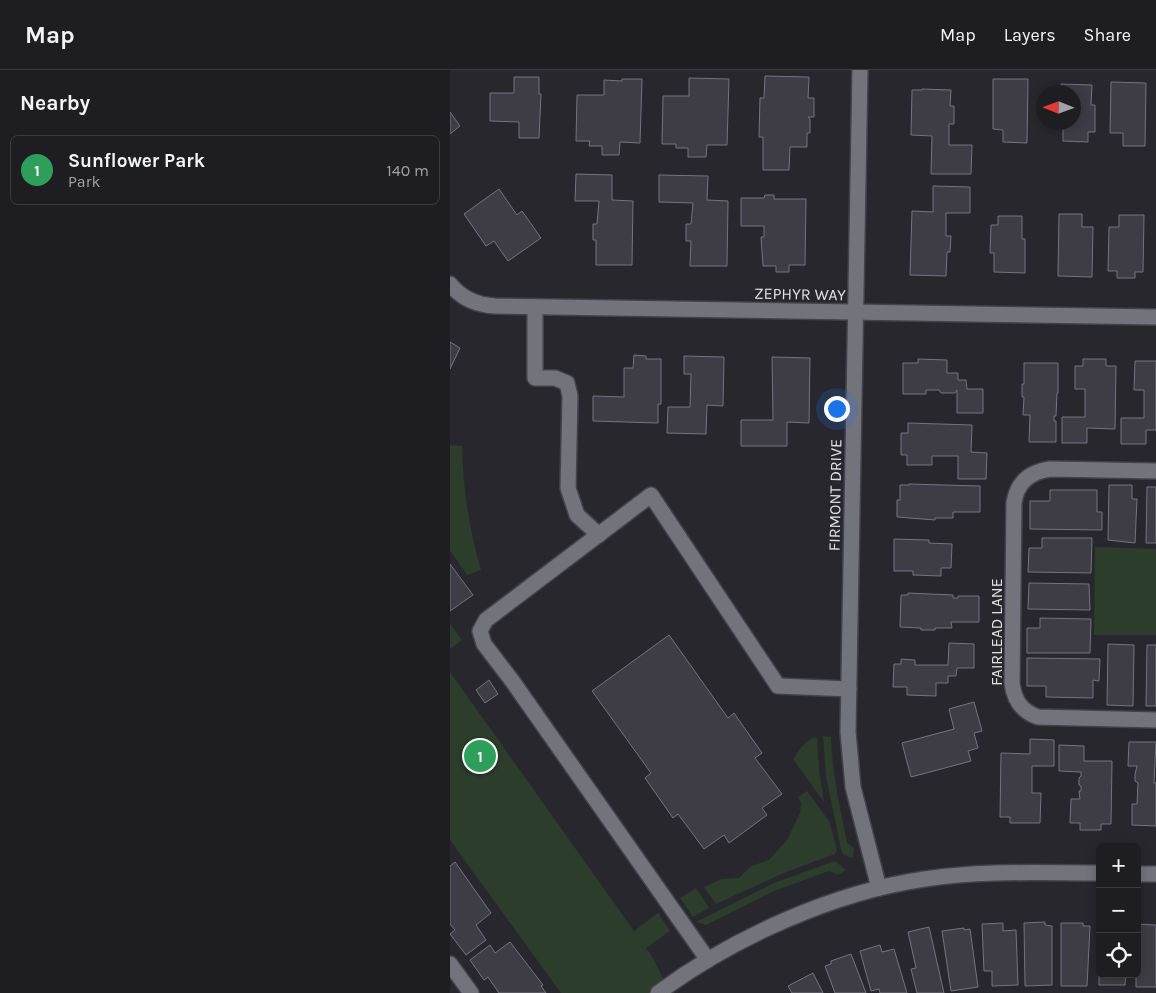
<!DOCTYPE html>
<meta charset="utf-8">
<style>
body{margin:0;font-family:Karla,sans-serif;background:#2b2a2f;color:#f1f3f6}
.controls{position:absolute;right:15px;bottom:15px;display:grid;overflow:hidden;border-radius:8px;box-shadow:0 2px 12px #0003}
.controls button{width:45px;height:45px;display:grid;place-items:center;padding:0;border:0;border-bottom:1px solid #3c3b40;background:#1e1d22;color:#f1f3f6;font:25px sans-serif}
.compass{position:absolute;left:586px;top:15px;width:45px;height:45px;border-radius:50%;background:#1e1d22;box-shadow:0 2px 12px #0003;rotate:271deg}
.you{position:absolute;left:386px;top:338px;width:18px;height:18px;margin:-12px;border:4px solid #fff;border-radius:50%;background:#1a73e8;box-shadow:0 0 0 8px #1a73e833}
.badge{display:grid;place-items:center;width:32px;height:32px;border-radius:50%;background:#8c9099;color:#fff;font-size:16px;font-weight:700}
.pin{position:absolute;translate:-50% -50%;border:2px solid #fff;box-shadow:0 1px 5px #0006}
.list{margin:0;padding:0;list-style:none}
h2{display:flex;justify-content:space-between;align-items:center;height:65px;margin:0;padding:0 20px;font-size:21px}
h2 small{font-size:16px;font-weight:400;color:#a1a2a5}
.list li{display:grid;grid-template-columns:32px 1fr auto;gap:15px;align-items:center;box-sizing:border-box;height:70px;margin:0 10px 10px;padding:0 10px;border:1px solid #3c3b40;border-radius:8px}
.list b{display:block;font-size:19px;white-space:nowrap}
.list p{margin:0;font-size:16px;white-space:nowrap;color:#a1a2a5}
.list em{font-size:16px;font-style:normal;color:#a1a2a5}
.icon{flex:none;width:28px;height:28px;fill:none;stroke:currentColor;stroke-width:2;stroke-linecap:round;stroke-linejoin:round}
.map{position:relative;flex:none;width:706px;height:923px;overflow:hidden}
header{display:flex;align-items:center;gap:30px;box-sizing:border-box;height:70px;padding:0 25px;background:#1e1d22;border-bottom:1px solid #3c3b40}
header strong{font-size:24px}
nav{display:flex;gap:28px;margin-inline-start:auto;font-size:18px}
main{display:flex}
aside{flex:1;background:#1e1d22}
.map>svg:first-child{display:block}
.green{fill:#2d3d2b}
.building{fill:#3e3d45;stroke:#74747c}
.lines{fill:none;stroke-linecap:round;stroke-linejoin:round}
.minor-casing{stroke:#434248;stroke-width:18}
.minor{stroke:#73737b;stroke-width:15}
.labels{text-anchor:middle;dominant-baseline:central;stroke-width:4;stroke-linejoin:round;paint-order:stroke}
.street-label{font-size:16px;fill:#e2e2e6;stroke:#28272e}
</style>
<header>
<strong>Map</strong>
<nav><a>Map</a><a>Layers</a><a>Share</a></nav>
</header>
<main>
<aside>
<h2>Nearby<small></small></h2>
<ul class="list">
<li><span class="badge" style="background:#2e9e5b">1</span><div><b>Sunflower Park</b><p>Park</p></div><em>140 m</em></li>
</ul>
</aside>
<div class="map">
<svg width="706" height="923" viewBox="0 0 706 923">
<rect width="100%" height="100%" fill="#28272e"/>
<g class="green">
<path d="M0,375L12,376C13,418 19,459 31,500L17,505L0,480Z"/>
<path d="M645,477L706,479V565H644Z"/>
<path d="M0,554L12,570L0,579Z"/>
<path d="M0,602L184,861L208,843L220,861L196,878L203,888L220,923H111L0,770Z"/>
<path d="M373,666L381,667C382,703 390,737 397,773L404,778L403,788L394,785L391,779L376,706Z"/>
<path d="M367,667L369,700L374,732L343,689C349,680 357,668 367,667Z"/>
<path d="M357,721L379,751L387,780L385,784L336,802L266,834L254,817L272,809L289,808L301,796L319,790L337,770L350,743L351,733L348,727Z"/>
<path d="M385,791L396,800L388,805L379,801L324,821L256,855L246,852L324,813Z"/>
<path d="M246,818L259,838L243,847L230,828Z"/>
</g>
<g class="building">
<path d="M315,6L359,7L358,28H364V47H358L360,49V63H357V77H340L339,100H313V67H309L310,28H314Z"/>
<path d="M64,7H89V24H91L89,68H69V52L40,51V23H64Z"/>
<path d="M239,8L279,9L277,75H257L256,87H238V78H226V74H212L213,26H239Z"/>
<path d="M172,9H192L190,73L170,72L169,85H152V76H139L140,71H126L127,25H154V10L172,11Z"/>
<path d="M543,9H578L577,73L553,72V60L543,59Z"/>
<path d="M661,12L696,13L695,76H673V63H660Z"/>
<path d="M611,14L642,15L641,35H645V62H638V72L613,71V52H624V22H611Z"/>
<path d="M472,19L501,20L500,36H504V54H499V75H522L521,104H481L482,66L461,65L462,20H472Z"/>
<path d="M0,42L10,56L0,64Z"/>
<path d="M126,104L162,105V130L183,131L182,195H146V170H143V154H147L149,131H125Z"/>
<path d="M209,105L258,106L257,130L278,131L277,196H240L241,171H236V154H241L243,133L209,132Z"/>
<path d="M483,116L520,117V143H496V166H501L500,182H497L496,206L460,205L462,141L483,142Z"/>
<path d="M49,119L67,145L72,141L91,168L58,191L44,171L36,176L14,144Z"/>
<path d="M315,125H324V129H356L355,195H339V202H326V196H313L311,167H314V156H291V128H314Z"/>
<path d="M609,144H632V157H643L642,207L608,206Z"/>
<path d="M669,145H694L693,202H685V208H667V201H658L659,157H669Z"/>
<path d="M548,146H572V169H575V203L544,202V183H540L541,155H548Z"/>
<path d="M0,272L10,278L0,299Z"/>
<path d="M184,285L196,286V289H211V334H208V353L143,351V326L174,327V298H183Z"/>
<path d="M234,286L274,287L273,336L257,335L256,364L217,363L218,337H240L241,304H234Z"/>
<path d="M322,287L360,288L359,353L337,352V376H291V350H323Z"/>
<path d="M468,289L497,290V303H508V310H516L517,319H533V343H507V320L505,323H491L489,320H476V324H453V293H468Z"/>
<path d="M633,289H656V296H666L665,359L637,358V373H612V347H635V319H625V296H633Z"/>
<path d="M685,291H706V360H696V374H671V348H694V320H684Z"/>
<path d="M574,293H608V323H607L606,346H604V351H606V372H579L580,345H573L574,327H572V314H574Z"/>
<path d="M458,353L522,355L521,382L537,383L536,409H508V386H482V395H457V385H451V363H458Z"/>
<path d="M459,414L530,416V442H503V448H485V450L447,447V430H450V415H459Z"/>
<path d="M659,415H682V429H687L685,473L658,470Z"/>
<path d="M697,417H706V473H696Z"/>
<path d="M600,420H647V442H652V460L580,459V431H600Z"/>
<path d="M592,468H642L641,503L578,502L579,478H592Z"/>
<path d="M444,469L479,470V473L502,474L501,498H491V506L463,505V501H444Z"/>
<path d="M0,494L23,525L0,541Z"/>
<path d="M579,513L639,514L640,540L578,539Z"/>
<path d="M458,523L503,525V528H508V526H529V552H501L502,558H485V560H471V558L450,557L451,525H458Z"/>
<path d="M590,548L641,549L640,583H577V558H590Z"/>
<path d="M219,565L278,648L284,643L312,683L305,688L332,724L312,738L317,745L279,773L274,765L254,779L228,744L223,748L195,708L201,703L142,621Z"/>
<path d="M499,573L524,574V598H507L506,606H498V613H486V626L457,625V617H443L444,594H451V589L465,590V595H498Z"/>
<path d="M658,574L684,575L683,636L657,635Z"/>
<path d="M697,575H706V636H696Z"/>
<path d="M577,588L650,589L649,611L643,610V628L596,627V616H577Z"/>
<path d="M39,610L48,624L35,633L26,620Z"/>
<path d="M524,632L532,661L524,663L528,678L518,681L521,691L461,707L452,673L504,659L499,639Z"/>
<path d="M580,669L604,670V696H582V723H591L590,753H560V747H550L551,683L580,684Z"/>
<path d="M679,672H706L704,713H706V756L682,755V734H687L688,713L685,711V704L687,696H678Z"/>
<path d="M609,675L634,676V691H662L661,754H651V760H630V753H620L621,729H630L629,721H631V716L629,715V708L631,706V702L609,701Z"/>
<path d="M5,792L41,843L26,855L36,870L16,885L0,864L5,860L0,854V796Z"/>
<path d="M595,852V855L602,856V915L575,916L574,853Z"/>
<path d="M553,853V861L566,860L568,915L542,916V901H534L532,854Z"/>
<path d="M611,853H633V856H640L637,916H611Z"/>
<path d="M687,854L706,855V917H686V904H687Z"/>
<path d="M649,855L650,904H676L675,915H649Z"/>
<path d="M479,857L494,923H467L461,899L466,898L458,862Z"/>
<path d="M514,858V860L520,859L528,917L501,921L492,861Z"/>
<path d="M60,872L93,915L91,916L96,923H49L38,907L34,910L20,890L40,875L45,883Z"/>
<path d="M430,875L432,882L444,879L457,923H430L429,919L421,921L410,881Z"/>
<path d="M401,884L416,923H385L375,896L381,894V891Z"/>
<path d="M363,903L373,923H342L338,916Z"/>
</g>
<g class="lines">
<defs>
<g id="minor">
<path d="M410,0L398,662L403,717L429,818"/>
<path d="M0,214C11,228 27,235 45,236L706,247"/>
<path d="M85,237V308H105L117,313L120,326L118,418L127,445L149,465"/>
<path d="M706,401L600,399C580,402 567,412 564,433L562,613C564,630 571,641 588,647L706,650"/>
<path d="M687,804H706"/>
<path d="M258,890L63,612L34,574L30,561L36,550L201,425L328,616L399,619"/>
<path d="M0,894L21,923"/>
<path d="M208,923C282,868 384,822 475,809C533,800 592,803 650,803"/>
</g>
</defs>
<use href="#minor" class="minor-casing"/>
<use href="#minor" class="minor"/>
</g>
<g class="labels">
<g class="street-label">
<text transform="translate(350 224) rotate(1)">ZEPHYR WAY</text>
<text transform="translate(385 425) rotate(-89)">FIRMONT DRIVE</text>
<text transform="translate(546 562) rotate(-90)">FAIRLEAD LANE</text>
</g>
</g>
</svg>
<div class="controls">
<button>+</button>
<button>−</button>
<button><svg class="icon" aria-label="locate" viewBox="0 0 24 24"><circle cx="12" cy="12" r="6"/><path d="M12 2v4M12 18v4M2 12h4M18 12h4"/></svg></button>
</div>
<svg class="compass" viewBox="-18 -18 36 36"><path d="M0-13l5 13h-10z" fill="#e53935"/><path d="M0 13l5-13h-10z" fill="#a1a2a5"/></svg>
<div class="you"></div>
<div class="pin badge" style="left:30px;top:686px;background:#2e9e5b">1</div>
</div>
</main>
